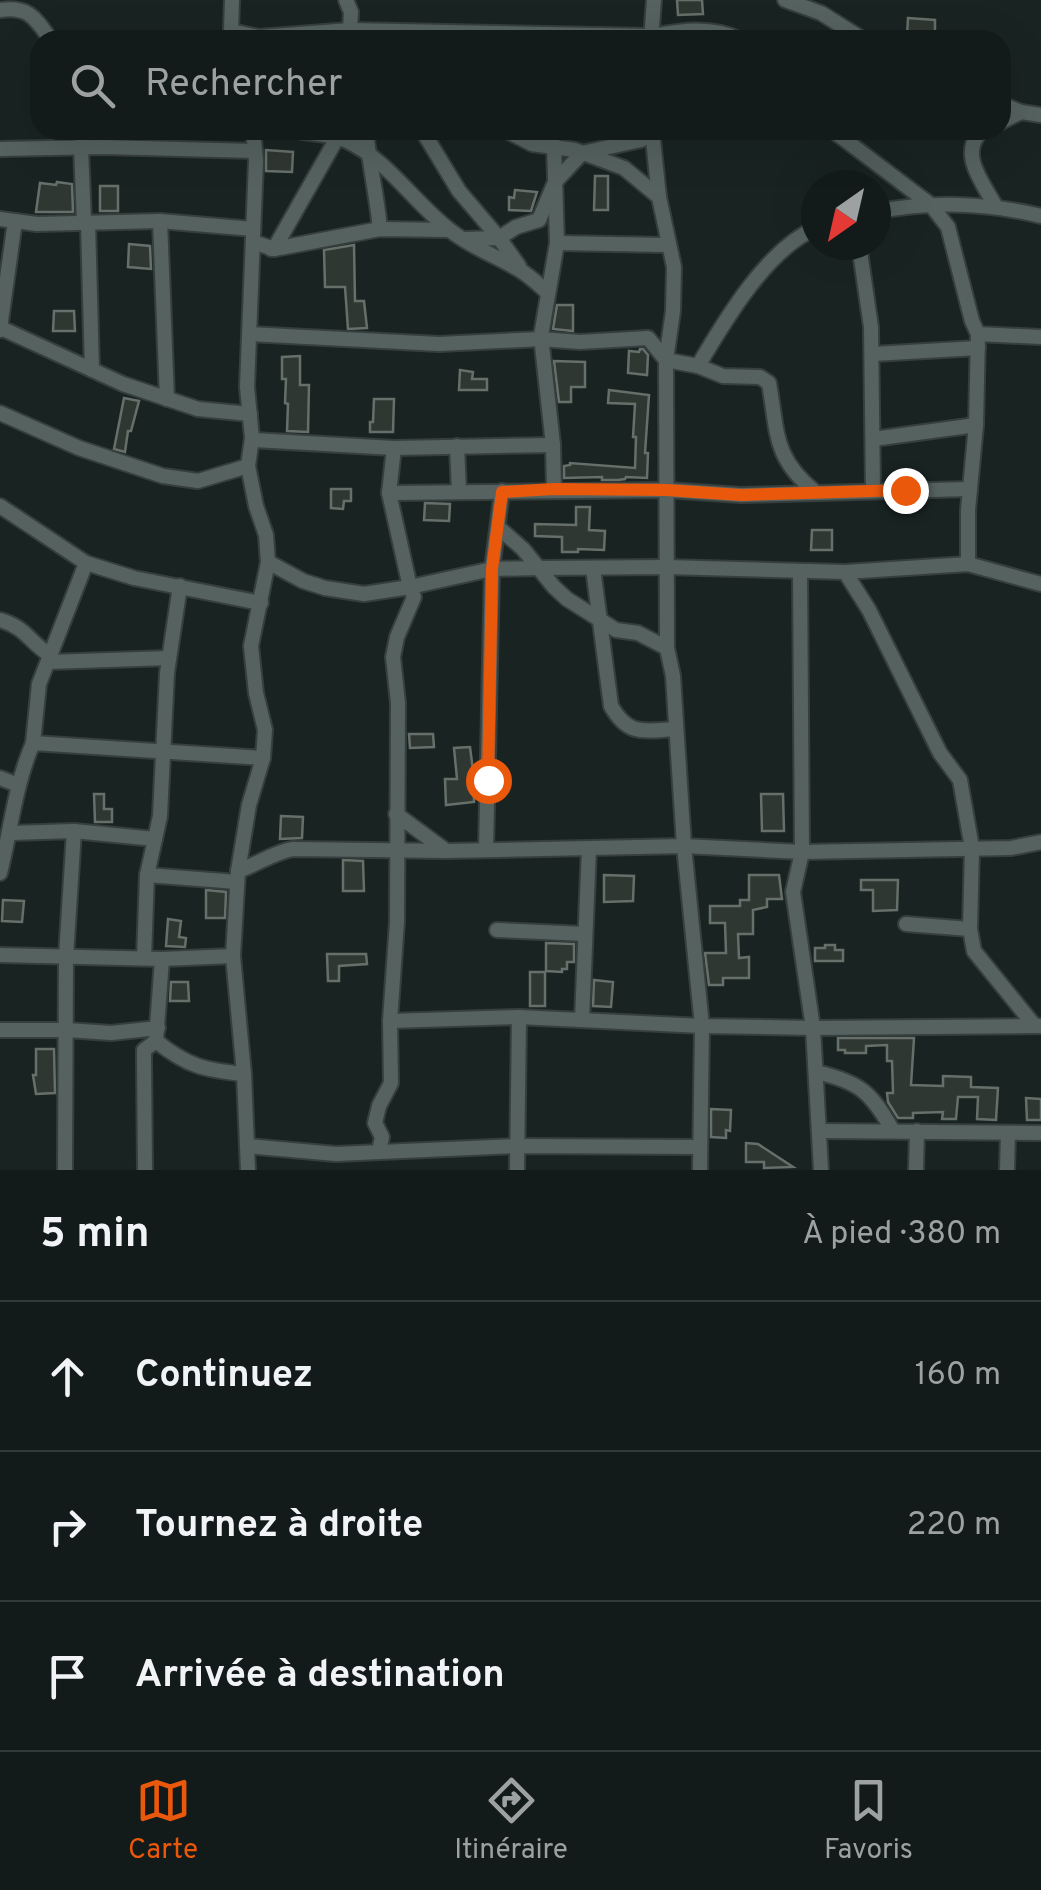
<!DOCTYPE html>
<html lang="fr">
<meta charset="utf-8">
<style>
body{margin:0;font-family:Overpass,sans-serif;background:#202827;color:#f1f3f6}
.compass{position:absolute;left:801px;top:170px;width:90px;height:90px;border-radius:50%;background:#131b1a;box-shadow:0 10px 40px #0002;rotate:214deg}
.stop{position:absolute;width:30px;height:30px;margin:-22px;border:8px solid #ea580c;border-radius:50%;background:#fff}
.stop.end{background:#ea580c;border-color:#fff;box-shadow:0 2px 10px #0008}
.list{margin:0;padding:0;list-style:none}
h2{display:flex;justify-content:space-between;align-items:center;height:130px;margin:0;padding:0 40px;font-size:42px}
h2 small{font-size:32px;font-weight:400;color:#9da1a2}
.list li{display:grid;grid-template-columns:65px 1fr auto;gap:30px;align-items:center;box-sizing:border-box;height:150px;padding:0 40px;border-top:2px solid #323939}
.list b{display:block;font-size:38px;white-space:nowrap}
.list em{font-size:32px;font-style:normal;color:#9da1a2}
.icon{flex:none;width:55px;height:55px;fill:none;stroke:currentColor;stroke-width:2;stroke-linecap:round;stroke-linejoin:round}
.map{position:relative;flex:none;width:1041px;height:1170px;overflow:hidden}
.search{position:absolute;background:#131b1a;box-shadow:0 10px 40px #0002;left:30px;right:30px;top:30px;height:110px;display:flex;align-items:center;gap:25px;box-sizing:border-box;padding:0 35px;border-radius:30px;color:#9da1a2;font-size:38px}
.sheet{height:580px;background:#131b1a}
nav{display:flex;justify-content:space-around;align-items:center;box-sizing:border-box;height:140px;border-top:2px solid #323939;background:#131b1a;font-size:28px;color:#9da1a2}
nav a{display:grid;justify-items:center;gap:5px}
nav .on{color:#ea580c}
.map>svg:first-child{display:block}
.building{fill:#2f3732;stroke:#666f69;stroke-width:2.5}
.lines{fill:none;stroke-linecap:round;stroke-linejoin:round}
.minor-casing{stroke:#373f3e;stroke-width:18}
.minor{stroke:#556260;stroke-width:14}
.route{stroke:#ea580c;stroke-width:12}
</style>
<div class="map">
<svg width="1041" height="1170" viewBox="0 0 1041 1170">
<rect width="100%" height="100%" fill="#192422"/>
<g class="building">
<path d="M677,0H702L703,14L678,15Z"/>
<path d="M908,18L935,20V39L915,40V36H907Z"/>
<rect x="167" y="130" width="40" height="8"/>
<path d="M266,150L293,152L292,172L266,171Z"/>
<path d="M595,176H608V210H594Z"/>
<path d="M57,182L72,184L73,212H36L40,183L56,185Z"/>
<rect x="100" y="186" width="18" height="25"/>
<path d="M515,190L537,192L531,211L509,210V197L514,198Z"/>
<path d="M129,244L150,246L151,269L128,267Z"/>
<path d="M354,245L355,301H364L367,328L348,329L345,287H325L324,250Z"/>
<path d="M557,305H573V331L553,329Z"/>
<path d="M54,311H74L75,331H53Z"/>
<path d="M640,349H643L648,355L647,375L628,373L629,351L639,352Z"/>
<path d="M300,356V385H309L308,432L287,431L288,404L285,403L286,379H282V357Z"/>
<path d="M554,361L585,362V387H571V402H559Z"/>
<path d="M460,370L473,372L472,379H487V390H459Z"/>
<path d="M609,390L649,395L645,453H648L647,478L626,477L625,479L618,480H602V477L564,478V466L570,465V463L635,468L636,437H633L635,404L608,403Z"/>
<path d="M124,398L139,401L131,431H128L125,452L114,449Z"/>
<path d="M374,399H394L393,432H370V422H373Z"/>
<path d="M331,489H351V501H344L343,509L331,508Z"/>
<path d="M425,503L450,504L449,521L424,520Z"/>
<path d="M576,507H590L589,530L605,531L604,550L578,549V552H562V537L535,536V524L576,525Z"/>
<path d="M812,530H832V550H811Z"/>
<path d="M409,734H433L434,747L410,748Z"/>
<path d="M470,747L474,778H477V788H474V802L446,805L445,779H457L454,748Z"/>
<path d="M94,794H104V809H112V822H95Z"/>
<path d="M761,794H783L784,831H762Z"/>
<path d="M281,816L303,817L302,838L280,839Z"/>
<path d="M343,860L363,861L364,891H343Z"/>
<path d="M604,875L634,876L633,901L604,902Z"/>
<path d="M749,875H779L782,899H767V907L753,910V934H738L739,958L749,957V978H723V985H709L705,953H726L725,923H710V906H740V900H749Z"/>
<path d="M861,880H898L897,910L873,911V890H861Z"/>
<path d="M206,890L226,892L225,918H206Z"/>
<path d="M3,900L24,901L22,922L2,921Z"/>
<path d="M168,919L181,921L179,937L186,938L185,947L166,946Z"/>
<path d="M546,943L574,944V962H567V969H562V972L546,971Z"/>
<path d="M825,945H835V950H843V961H815V948H825Z"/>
<path d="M327,954H366L367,964L339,966V981H328Z"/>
<rect x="530" y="972" width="15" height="34"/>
<path d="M594,980L613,982L611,1007L593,1006Z"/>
<path d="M171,982H188L189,1001H170Z"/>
<path d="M838,1038H914L911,1085L943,1086V1076L971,1077V1087L998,1088L996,1120L977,1119L978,1097H958L956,1119H942L943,1112L913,1113V1118H898L888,1102L887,1093H893L892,1061H887V1045L866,1046V1053H845V1050H838Z"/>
<path d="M36,1049H54L55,1093L36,1094L33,1075H36Z"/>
<path d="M1026,1098L1041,1099V1120H1027Z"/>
<path d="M711,1109L731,1110L730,1131L726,1130V1138L711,1137Z"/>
<path d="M746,1143L758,1144L793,1167L764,1168V1162H746Z"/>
</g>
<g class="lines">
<defs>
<g id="minor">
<path d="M232,0L231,31L233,39"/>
<path d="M346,0L351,12L350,30"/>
<path d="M785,0L821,13L864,40"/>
<path d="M0,10C29,6 35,18 51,40"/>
<path d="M231,31L259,37L350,30L652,36C682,30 712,26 741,40"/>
<path d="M651,40L654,0"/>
<path d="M1001,104L1021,112L1041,115"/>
<path d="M1001,122L1021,112"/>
<path d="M294,130C312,135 330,133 347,141C388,160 415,204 451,231C471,247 496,256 518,269C529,275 538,284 548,293"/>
<path d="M366,130C369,163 377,196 380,229"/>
<path d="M422,130L459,191L499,238L519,266"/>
<path d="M505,130L532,144L575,150L624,168L659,197"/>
<path d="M548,130L554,146L557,243L541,336L553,445L554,489"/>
<path d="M652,130L659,197L674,267L673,311L666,360L667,648L673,676L684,846L702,1026L700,1170"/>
<path d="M832,130L931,205L948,227L972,321L978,334L1041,337"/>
<path d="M983,130C957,152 983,183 996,207"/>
<path d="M0,149L103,147L255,151"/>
<path d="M876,212C930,201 988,203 1041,216"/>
<path d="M0,219L37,224L160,221L253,229"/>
<path d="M160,221L167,399"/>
<path d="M84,223L81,147L85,130"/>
<path d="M88,223L92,370"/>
<path d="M466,239L499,238L516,227L539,220L555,182L582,153L641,140L642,130"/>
<path d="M253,242L274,249L380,229L448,230"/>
<path d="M557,243L668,245"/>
<path d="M859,245L871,327L873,490"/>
<path d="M271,249H274L341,131"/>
<path d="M0,328L15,221"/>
<path d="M0,330L1,328L123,384L198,409L250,414"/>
<path d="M250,334L439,344L541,339L580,342L648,338L666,360L698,366C725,320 767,249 816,228"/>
<path d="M873,354L978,348"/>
<path d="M698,366L723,376L760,377L769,383C778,434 773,457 815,492"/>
<path d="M0,413L79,448L163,476L198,481L248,466"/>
<path d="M873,439L976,425"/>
<path d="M252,440L394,448L553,445"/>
<path d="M457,446L459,492"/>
<path d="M389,493L666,490L741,495L970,489"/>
<path d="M0,506L86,563L134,578L261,603"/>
<path d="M499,528L523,549L554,587L567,599L616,630L638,633L667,648"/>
<path d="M268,562L303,581L325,588L364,594L410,587L492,569L539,568L666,567L845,572L968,564L1041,584"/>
<path d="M968,564V510L976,425L978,334"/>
<path d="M593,568L611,706C628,736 643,731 675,729"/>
<path d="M800,571L802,852L1011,848L1041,842"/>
<path d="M845,572L869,610L940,753L960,780L972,848L970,929L974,951L1034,1025"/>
<path d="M0,620C27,628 29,642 50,655"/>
<path d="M48,662L169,658"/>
<path d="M33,743L39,684L86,563"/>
<path d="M0,778L18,785"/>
<path d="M396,814L445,850"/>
<path d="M74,831L155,839L147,875L144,958"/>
<path d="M10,833L74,831L66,957L65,1170"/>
<path d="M155,839L160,816L167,673L180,586"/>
<path d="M486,850L492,569L502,491"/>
<path d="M238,871C256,865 274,852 293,849L446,851L684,846L802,852L793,892L813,1028L821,1170"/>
<path d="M0,873C11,829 15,785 33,743L263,758"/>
<path d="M147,875L237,882"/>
<path d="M906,924L970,929"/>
<path d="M497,930L585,934"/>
<path d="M0,955L162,959L233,956"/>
<path d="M582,1020L589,848"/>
<path d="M390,1021L519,1017L702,1026L813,1028L1041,1026"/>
<path d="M0,1030H66L111,1033L158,1028"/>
<path d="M156,1041C187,1066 204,1070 244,1074"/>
<path d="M816,1072C860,1082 871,1092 893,1131"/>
<path d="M820,1131L1041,1133"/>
<path d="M247,1146L336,1154L518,1146L700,1147"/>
<path d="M379,1151L382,1137L375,1123L379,1106L391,1083L390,1021L397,922L398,703L393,657L397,637L414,597L410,587L389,493L394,448"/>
<path d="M145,1170L144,1059V1050L156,1041L162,959"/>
<path d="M248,1170L244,1074L233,956L238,871L249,805L263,758L265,730L256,693L251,646L268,562L266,535L256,506L248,466L252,438L247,387L256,161L253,130"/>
<path d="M517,1170L519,1017"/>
<path d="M916,1170L917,1131"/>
<path d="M1007,1170L1008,1133"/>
</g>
</defs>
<use href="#minor" class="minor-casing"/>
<use href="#minor" class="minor"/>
</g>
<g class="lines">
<path class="route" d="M488,780L492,569L502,492L554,489L666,490L741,495L905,490"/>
</g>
</svg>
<svg class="compass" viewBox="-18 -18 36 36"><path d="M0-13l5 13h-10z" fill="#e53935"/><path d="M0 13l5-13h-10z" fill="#9da1a2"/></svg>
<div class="stop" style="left:488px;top:780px"></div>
<div class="stop end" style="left:905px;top:490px"></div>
<div class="search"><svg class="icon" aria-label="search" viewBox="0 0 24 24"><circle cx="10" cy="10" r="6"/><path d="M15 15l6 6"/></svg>Rechercher</div>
</div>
<section class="sheet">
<h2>5 min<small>À pied · 380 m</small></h2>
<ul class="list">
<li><svg class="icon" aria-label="ahead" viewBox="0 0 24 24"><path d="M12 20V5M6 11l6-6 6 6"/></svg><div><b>Continuez</b></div><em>160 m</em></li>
<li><svg class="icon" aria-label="right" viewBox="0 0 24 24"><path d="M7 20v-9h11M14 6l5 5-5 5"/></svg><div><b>Tournez à droite</b></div><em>220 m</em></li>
<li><svg class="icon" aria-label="arrive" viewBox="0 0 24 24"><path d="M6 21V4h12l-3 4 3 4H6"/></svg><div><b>Arrivée à destination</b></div></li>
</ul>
</section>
<nav>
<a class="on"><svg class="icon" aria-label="map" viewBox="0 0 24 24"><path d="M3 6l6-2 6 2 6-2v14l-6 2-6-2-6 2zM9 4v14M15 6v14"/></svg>Carte</a>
<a><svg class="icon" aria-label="directions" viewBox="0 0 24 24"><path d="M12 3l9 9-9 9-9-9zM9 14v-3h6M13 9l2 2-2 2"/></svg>Itinéraire</a>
<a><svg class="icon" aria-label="saved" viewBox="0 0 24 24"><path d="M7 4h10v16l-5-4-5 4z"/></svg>Favoris</a>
</nav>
